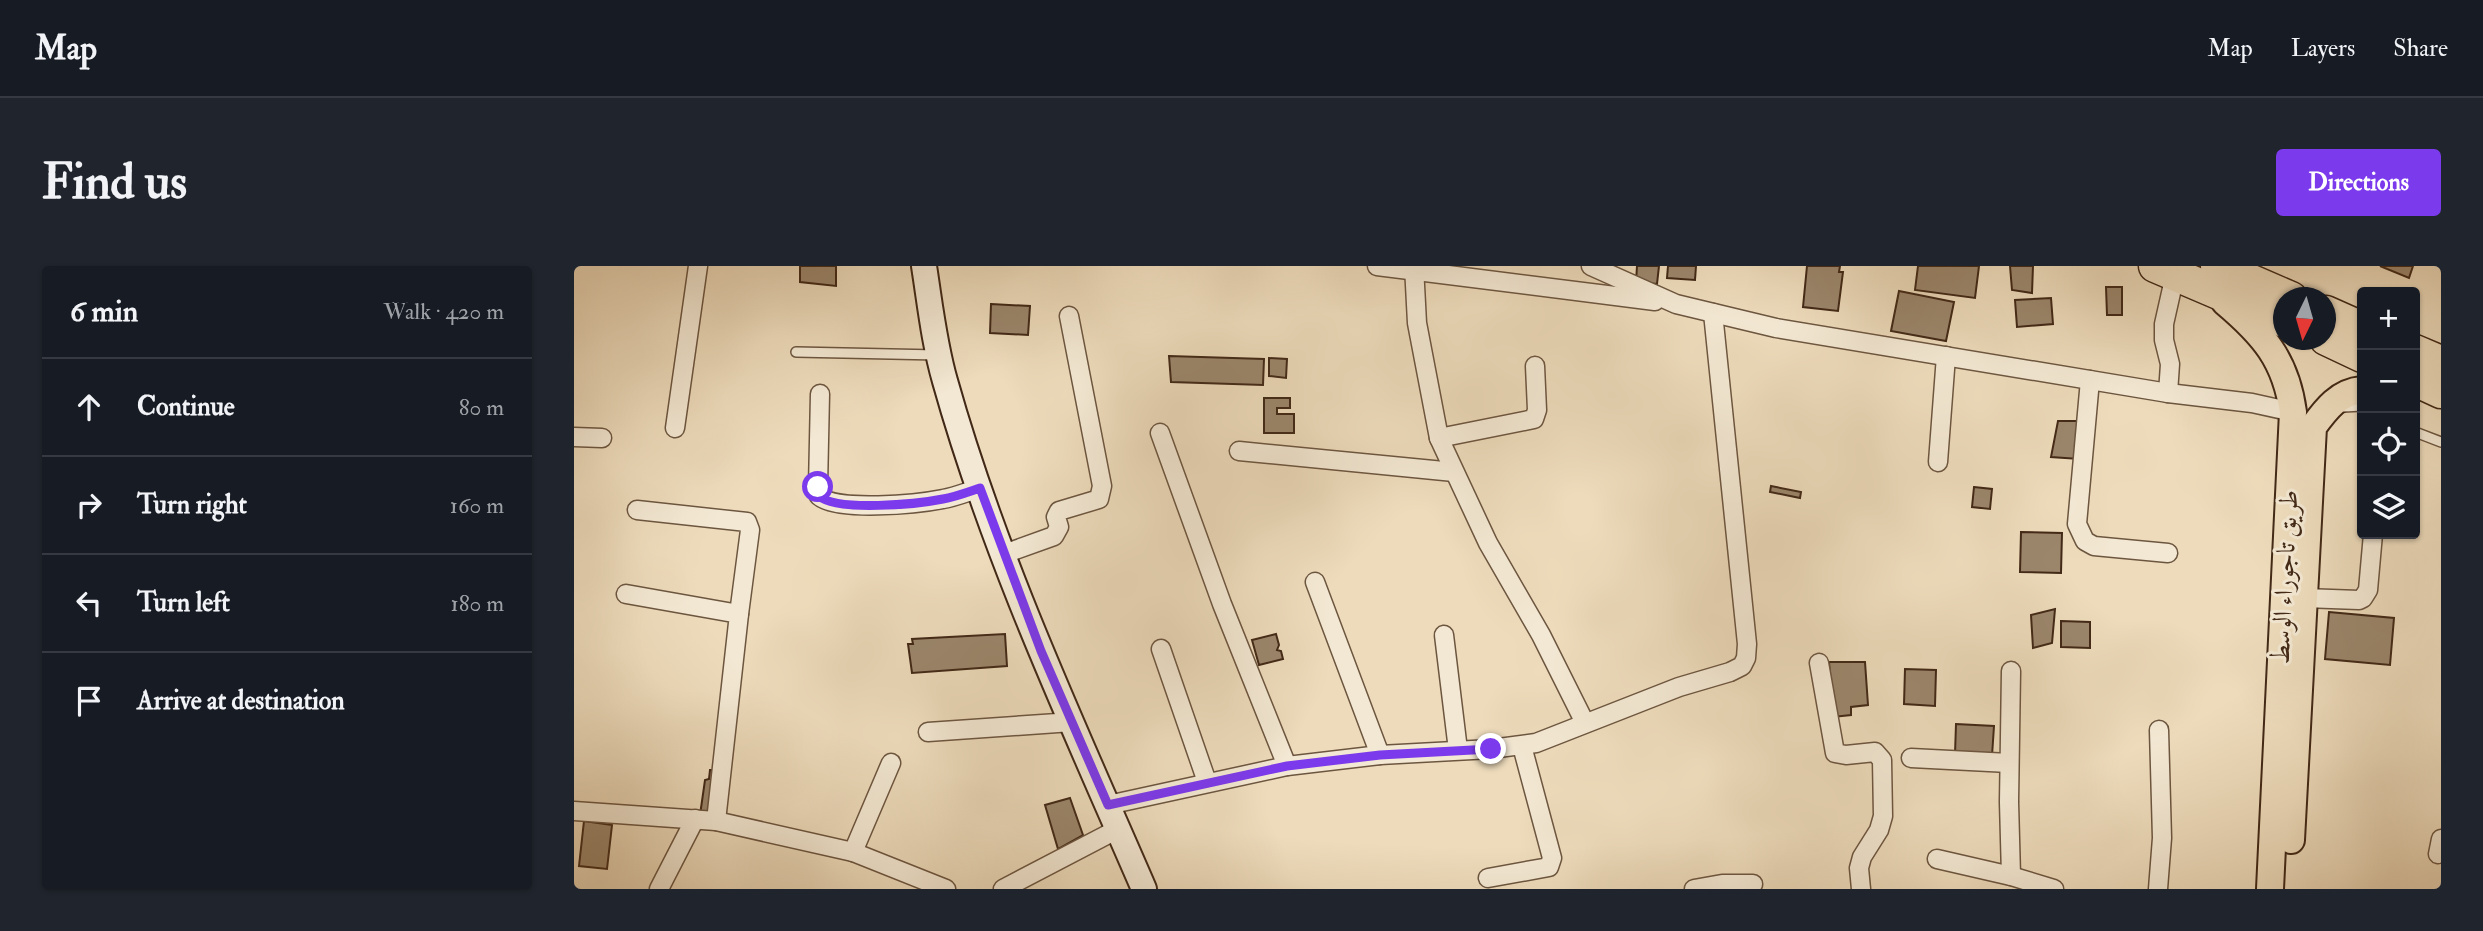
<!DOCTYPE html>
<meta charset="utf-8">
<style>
body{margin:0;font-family:"IM FELL Double Pica",Amiri,serif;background:#20242c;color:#f1f3f6}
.controls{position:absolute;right:21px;top:21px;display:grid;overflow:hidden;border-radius:7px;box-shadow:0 2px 5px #0004}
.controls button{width:63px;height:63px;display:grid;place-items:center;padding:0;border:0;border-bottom:2px solid #363941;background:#171b24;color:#f1f3f6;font:35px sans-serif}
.compass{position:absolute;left:1699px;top:21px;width:63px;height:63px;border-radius:50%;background:#171b24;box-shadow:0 2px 5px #0004;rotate:185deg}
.stop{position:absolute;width:21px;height:21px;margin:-16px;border:5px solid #7c3aed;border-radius:50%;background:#fff}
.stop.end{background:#7c3aed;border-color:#fff;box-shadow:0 2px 7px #0008}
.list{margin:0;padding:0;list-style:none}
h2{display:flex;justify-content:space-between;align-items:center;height:91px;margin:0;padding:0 28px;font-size:30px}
h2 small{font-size:23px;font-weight:400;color:#9ea1a6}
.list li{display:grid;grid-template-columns:46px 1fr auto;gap:21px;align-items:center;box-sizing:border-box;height:98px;padding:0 28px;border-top:2px solid #363941}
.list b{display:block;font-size:26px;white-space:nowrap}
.list em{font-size:23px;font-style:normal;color:#9ea1a6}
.icon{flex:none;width:38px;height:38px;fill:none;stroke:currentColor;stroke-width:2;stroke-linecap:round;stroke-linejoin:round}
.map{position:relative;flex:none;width:1867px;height:623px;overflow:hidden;border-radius:7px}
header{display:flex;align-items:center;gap:42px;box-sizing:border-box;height:98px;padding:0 35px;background:#171b24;border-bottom:2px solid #363941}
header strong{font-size:33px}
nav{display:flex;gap:38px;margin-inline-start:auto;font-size:24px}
.intro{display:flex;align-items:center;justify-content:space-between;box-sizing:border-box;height:168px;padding:0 42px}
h1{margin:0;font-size:49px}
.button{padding:18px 32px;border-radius:7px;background:#7c3aed;color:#fff;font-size:24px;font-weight:700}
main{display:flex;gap:42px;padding:0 42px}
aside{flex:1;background:#171b24;border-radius:7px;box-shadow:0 2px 5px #0004}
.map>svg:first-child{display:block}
.building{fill:#9b866c;stroke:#422917;stroke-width:2}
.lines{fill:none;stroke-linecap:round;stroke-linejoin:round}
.lane-casing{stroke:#6d5640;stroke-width:12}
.street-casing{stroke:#6d5640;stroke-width:21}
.secondary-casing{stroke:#422917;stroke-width:28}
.primary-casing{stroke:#422917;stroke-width:30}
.highway-casing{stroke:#422917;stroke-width:35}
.lane{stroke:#f3e8d3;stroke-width:9}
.street{stroke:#f3e8d3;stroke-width:18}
.secondary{stroke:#f3e8d3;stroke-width:24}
.primary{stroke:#eddbbb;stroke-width:26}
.highway{stroke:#eddbbb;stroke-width:32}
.route{stroke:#7c3aed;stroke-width:9}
.labels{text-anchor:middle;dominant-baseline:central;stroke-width:6;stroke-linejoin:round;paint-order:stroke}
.street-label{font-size:26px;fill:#422917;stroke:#f3e8d3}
</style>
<header>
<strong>Map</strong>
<nav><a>Map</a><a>Layers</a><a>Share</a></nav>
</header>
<div class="intro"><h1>Find us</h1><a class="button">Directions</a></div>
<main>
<aside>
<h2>6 min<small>Walk · 420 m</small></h2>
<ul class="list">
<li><svg class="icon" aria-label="ahead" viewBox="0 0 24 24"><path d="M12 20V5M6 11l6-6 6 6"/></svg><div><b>Continue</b></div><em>80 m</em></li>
<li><svg class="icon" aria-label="right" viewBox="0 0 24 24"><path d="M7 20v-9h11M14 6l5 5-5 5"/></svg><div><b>Turn right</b></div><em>160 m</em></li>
<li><svg class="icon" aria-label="left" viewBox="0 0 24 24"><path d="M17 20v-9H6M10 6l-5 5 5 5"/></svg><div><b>Turn left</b></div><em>180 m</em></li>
<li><svg class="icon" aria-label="arrive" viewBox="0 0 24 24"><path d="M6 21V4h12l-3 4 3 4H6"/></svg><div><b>Arrive at destination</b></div></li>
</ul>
</aside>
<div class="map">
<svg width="1867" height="623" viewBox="0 0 1867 623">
<rect width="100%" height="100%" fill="#eddbbb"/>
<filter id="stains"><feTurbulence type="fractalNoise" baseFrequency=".00286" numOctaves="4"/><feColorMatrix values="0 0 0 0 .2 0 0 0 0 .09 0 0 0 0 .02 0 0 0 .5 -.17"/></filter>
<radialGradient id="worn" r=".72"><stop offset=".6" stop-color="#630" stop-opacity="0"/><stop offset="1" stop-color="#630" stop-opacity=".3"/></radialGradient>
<g class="building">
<path d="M226,0H262V20L226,16Z"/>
<path d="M1063,0H1085L1083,18L1062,16Z"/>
<path d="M1094,0H1122L1121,14L1093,12Z"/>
<path d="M1233,0H1266L1265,6H1269L1264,45L1229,41Z"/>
<path d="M1344,0H1405L1401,32L1341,24Z"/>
<path d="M1436,0H1459L1458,27L1438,24Z"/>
<path d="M1806,0H1839L1835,12Z"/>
<path d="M1532,21H1548V49H1533Z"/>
<path d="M1325,25L1380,36L1372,75L1317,65Z"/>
<path d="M1477,32L1479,58L1443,61L1441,34Z"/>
<path d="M417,38L456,40L454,69L416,67Z"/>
<path d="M595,90L690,93L689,119L597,116Z"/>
<path d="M695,92L713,93L712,112L695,110Z"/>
<path d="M690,132H716V142H703V148H720V167H690Z"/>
<path d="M1484,155H1508L1505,193L1477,191Z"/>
<path d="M1197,220L1227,226L1226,232L1196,226Z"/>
<path d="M1400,221L1418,223L1416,243L1398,241Z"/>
<path d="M1447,266L1488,267L1487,307L1446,306Z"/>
<path d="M1481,343L1478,377L1459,382L1457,349Z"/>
<path d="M1755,346L1820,352L1816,399L1751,393Z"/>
<path d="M1487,355L1516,356V382L1487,381Z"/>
<path d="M431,368L433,400L338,407L334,378H339L338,373Z"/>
<path d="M702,368L705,379L703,384L707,385L709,393L685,399L678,374Z"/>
<path d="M1255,396H1291L1294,439L1277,441V449L1259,451Z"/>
<path d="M1331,403L1362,404L1361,440L1330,438Z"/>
<path d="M1382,458L1420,460L1418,490L1381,488Z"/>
<path d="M136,504H141L134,551L126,549L131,514L135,513Z"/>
<path d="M496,532L509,569L484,583L471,539Z"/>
<path d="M10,555L38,559L33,603L5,600Z"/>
</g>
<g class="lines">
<defs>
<g id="lane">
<path d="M222,86L364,89"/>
<path d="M1770,141L1788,140"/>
<path d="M1841,166L1867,176"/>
</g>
<g id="street">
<path d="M803,0L1081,35"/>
<path d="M840,0L843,57L865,172L914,277L967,369L1011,457"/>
<path d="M1017,0L1102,38L1202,62L1594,127L1678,137L1719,146"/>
<path d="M1516,114L1503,258L1511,275L1520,280L1594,287"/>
<path d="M1594,127L1596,98L1590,74V58L1601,9"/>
<path d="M246,128L244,221L245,230C263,246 344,238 369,233C381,231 393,226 406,222"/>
<path d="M101,162L124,0"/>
<path d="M586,167L648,338L713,500"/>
<path d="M0,171L28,172"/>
<path d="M865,172L960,153L963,144L961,100"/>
<path d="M665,185L880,206"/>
<path d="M1364,196L1372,90"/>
<path d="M63,244L173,256L176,264L165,348"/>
<path d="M430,288L480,270L485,261L482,251L485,245L525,233L528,220L495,50"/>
<path d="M741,316L806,489"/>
<path d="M52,328L165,348L142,555"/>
<path d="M1730,332L1785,334L1789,332L1794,324L1799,268"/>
<path d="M870,369L884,484"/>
<path d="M587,383L633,516"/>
<path d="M1245,397L1261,487L1272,489L1301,486L1308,494L1309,550L1305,564L1288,591L1285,602L1287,623"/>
<path d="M1437,405L1435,536L1437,610"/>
<path d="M354,466L498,456"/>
<path d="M1337,492L1435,497"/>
<path d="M534,539L713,500L806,489L917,483L962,477L1105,421L1156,406L1168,400L1172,392L1173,378L1139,47"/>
<path d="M0,545L142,555L279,586L372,623"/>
<path d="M279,586L317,497"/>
<path d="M1864,588L1867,573"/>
<path d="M1363,593L1437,610L1480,623"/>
<path d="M914,612L975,601L978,592L948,480"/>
<path d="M85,623L121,553"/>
<path d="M429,623L544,563"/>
<path d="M1120,623L1148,618H1179"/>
<path d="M1584,623L1588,572L1585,464"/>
</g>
<path id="secondary" d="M350,0C356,38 360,77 371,115C420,290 498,457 570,623"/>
<g id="primary">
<path d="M1651,36C1689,68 1712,94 1719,146L1696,623"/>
<path d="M1717,574L1739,161C1752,143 1765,126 1788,124"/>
</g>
<g id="highway">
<path d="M1581,0L1710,55"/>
<path d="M1643,0L1717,32"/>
<path d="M1752,46L1788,62"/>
<path d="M1752,73L1788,90"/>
<path d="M1841,85L1867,96"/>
<path d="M1841,114L1867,126"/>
</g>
</defs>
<use href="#lane" class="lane-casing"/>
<use href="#street" class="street-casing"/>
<use href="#secondary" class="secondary-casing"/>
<use href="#primary" class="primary-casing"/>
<use href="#highway" class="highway-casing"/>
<use href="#lane" class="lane"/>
<use href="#street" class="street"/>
<use href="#secondary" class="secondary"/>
<use href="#primary" class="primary"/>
<use href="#highway" class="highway"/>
</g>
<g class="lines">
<path class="route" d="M244,221L245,230C263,246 344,238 369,233C381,231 394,226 406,222L467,385L534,539L713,500L806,489L917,483"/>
</g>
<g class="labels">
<g class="street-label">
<text transform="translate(1711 311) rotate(-87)">طريق تاجوراء الوسط</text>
</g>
</g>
<rect width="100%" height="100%" filter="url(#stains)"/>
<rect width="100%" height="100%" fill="url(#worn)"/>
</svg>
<div class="controls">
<button>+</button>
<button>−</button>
<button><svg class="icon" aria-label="locate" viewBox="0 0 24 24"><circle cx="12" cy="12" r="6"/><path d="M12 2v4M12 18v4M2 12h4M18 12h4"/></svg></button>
<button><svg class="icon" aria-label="layers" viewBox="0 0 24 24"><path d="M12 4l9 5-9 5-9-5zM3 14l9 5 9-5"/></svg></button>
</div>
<svg class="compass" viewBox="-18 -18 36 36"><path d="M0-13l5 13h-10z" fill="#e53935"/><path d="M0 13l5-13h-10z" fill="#9ea1a6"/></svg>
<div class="stop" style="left:244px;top:221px"></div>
<div class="stop end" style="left:917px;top:483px"></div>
</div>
</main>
